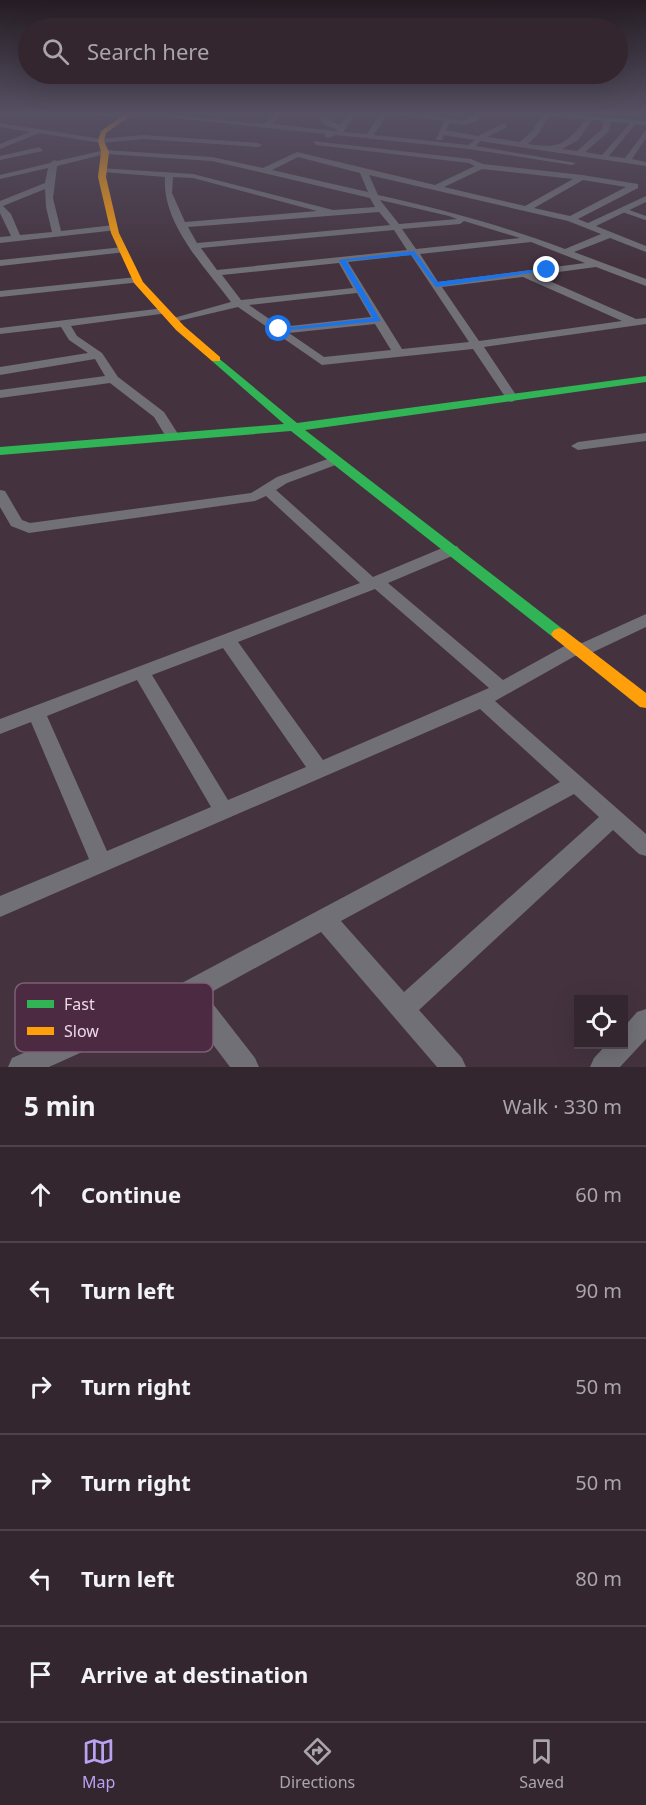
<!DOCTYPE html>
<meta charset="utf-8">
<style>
body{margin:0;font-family:"Noto Sans",sans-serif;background:#3e323b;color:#f1f3f6}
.controls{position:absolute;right:18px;bottom:18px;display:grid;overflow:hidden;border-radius:0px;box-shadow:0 6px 24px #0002}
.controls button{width:54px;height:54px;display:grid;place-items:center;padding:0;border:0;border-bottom:2px solid #4e434b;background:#33262f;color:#f1f3f6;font:30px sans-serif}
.stop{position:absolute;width:18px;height:18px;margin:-14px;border:4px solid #1a73e8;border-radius:50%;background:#fff}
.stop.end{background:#1a73e8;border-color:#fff;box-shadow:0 2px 6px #0008}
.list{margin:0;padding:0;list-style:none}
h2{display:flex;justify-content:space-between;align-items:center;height:78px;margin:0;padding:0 24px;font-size:26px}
h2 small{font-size:20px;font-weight:400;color:#a9a5aa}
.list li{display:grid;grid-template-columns:39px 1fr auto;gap:18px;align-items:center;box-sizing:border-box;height:96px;padding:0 24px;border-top:2px solid #4e434b}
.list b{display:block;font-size:22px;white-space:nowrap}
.list em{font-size:20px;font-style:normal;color:#a9a5aa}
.icon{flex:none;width:33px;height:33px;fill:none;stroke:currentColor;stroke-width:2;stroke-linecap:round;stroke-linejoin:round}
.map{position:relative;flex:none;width:646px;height:1067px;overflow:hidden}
.search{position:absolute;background:#33262f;box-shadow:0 6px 24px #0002;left:18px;right:18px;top:18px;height:66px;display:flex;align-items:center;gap:15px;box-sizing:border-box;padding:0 21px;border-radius:33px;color:#a9a5aa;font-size:22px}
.sheet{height:654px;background:#33262f}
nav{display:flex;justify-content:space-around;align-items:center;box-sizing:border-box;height:84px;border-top:2px solid #4e434b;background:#33262f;font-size:16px;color:#a9a5aa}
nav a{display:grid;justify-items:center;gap:3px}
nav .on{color:#bca0f2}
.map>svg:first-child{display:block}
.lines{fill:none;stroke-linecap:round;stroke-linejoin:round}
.lane{stroke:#707076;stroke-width:4}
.street{fill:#707076;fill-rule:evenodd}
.fast{fill:#30b455;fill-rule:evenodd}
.slow{fill:#ff9f0a;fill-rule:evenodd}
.route{fill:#1a73e8}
.key{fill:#4c2b42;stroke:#7d5f74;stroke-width:1.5}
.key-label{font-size:16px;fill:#eed9e7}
</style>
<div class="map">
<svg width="646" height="1067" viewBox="0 0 646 1067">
<rect width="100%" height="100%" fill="#44333f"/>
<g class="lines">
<path class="lane" d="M623,210L646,218"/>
<g class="street">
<path d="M90,114H118L129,117L125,119Z"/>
<path d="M275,114H282L272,124L336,131L337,129L326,126L317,114H324L332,122L340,125L348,114H355L343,132L367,134L380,114H387L374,135L468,145L475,140L444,135L442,140H436L444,121L389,114H418L464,121L472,114H480L478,120L465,125L450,123L446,130L478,136L504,123L507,127L487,137L520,142L533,130L543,114H549L539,133L528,144C563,149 565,144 588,117H594L578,140L562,149L577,151L602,129L604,120L608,118L612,120L608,132L585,152L602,155L633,120L637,122L609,156L625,158L646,130V138L632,159L646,162V166L480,141L476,146L576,163L572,165L469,149L336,135L328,138L324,136L326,134L165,117L169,115L264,124Z"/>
<path d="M0,123L101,139L143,135L258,143L262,145L258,147L143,139L101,143L39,133L0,149V144L30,132L0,127Z"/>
<path d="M313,141L471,159L483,164L582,175L638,184V188L578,219L588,223L646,196V202L596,226L646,246V252L610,238L574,252L646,279V286L596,267L536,275L636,319L646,318V324L484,347L518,398L512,402L508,401L473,349L322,365L238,307L170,323V319L231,302C204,266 162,224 165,177L103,172L99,170L100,168L193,174L333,210L375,207L370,198L212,161L105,154L57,166L53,198L61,231L114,225L117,226V230L0,243V237L11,236L0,213V201L45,183L48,168L0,179V175L50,163L54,160L57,161L105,150L212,157L263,168L297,152L435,185L475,166L469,163L316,145ZM298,157L360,173L368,192L272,170ZM482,169L573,179L525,206L444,187ZM369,175L568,221L601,234L565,249C504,226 442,209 378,195ZM173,177L193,178L317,211L185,222L172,193ZM583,180L626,187L570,216L534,208ZM45,189L46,207L52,232L20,235L11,214L3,206ZM380,200L449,216L457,219L399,224ZM379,212L390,225L197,243L188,227ZM464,221L520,238L416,249L402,229L460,224ZM394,230L407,250L217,270L201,248ZM531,242L585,263L438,282L420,254ZM411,255L469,342L402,349L348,262ZM339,263L353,288L241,300L222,275ZM523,277L622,321L479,341L442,287ZM357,293L371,317L281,327L249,305ZM375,324L391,350L324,357L289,333Z"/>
<path d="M40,147L43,151L0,160V156Z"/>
<path d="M123,247L126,248V252L0,266V260Z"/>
<path d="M137,277L141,278V282L0,297V291Z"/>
<path d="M164,308L169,311L168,313L71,326L77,336L102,353L118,377L164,412L180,437L178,440H168L154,417L110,383L0,398V390L105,376L95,359L0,375V367L88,353L69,340L61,327L0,334V328Z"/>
<path d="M646,433V441L578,450L571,446L578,442Z"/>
<path d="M336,456L343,460L341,463L287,483L276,490L373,577L447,546H457L460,550L457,554L388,583L503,680L570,643L576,641L582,643L646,614V627L587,655L575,656L495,701L646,834V856L639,854L613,830L419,1010L462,1058L466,1067H437L321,932L206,995L255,1058L259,1067H230L184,1006L49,1067H8L12,1058L180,984L560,782L480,709L0,917V896L89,859L31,722L0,734V719L360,583L266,496L255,501L29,533L11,526L0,507V490L5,491L22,520L30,523L251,493L277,477ZM375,589L489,688L323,760L238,642ZM223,648L306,767L228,800L152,675ZM137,680L211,807L107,851L47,716ZM574,794L599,817L404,992L341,921Z"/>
<path d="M646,1009V1039L620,1067H590L594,1058L607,1044H624V1027L637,1012Z"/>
</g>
<g class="fast">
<path d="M533,114H562L646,121V125Z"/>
<path d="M216,356L297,423L646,376V382L305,430L564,630L567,634L564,638H554L291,431L0,455V447L284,424L212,361V357Z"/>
</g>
<g class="slow">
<path d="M125,114H133L106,133L104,141L109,152L106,177L119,233L143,282L184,326L220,357V361H212L176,330L134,283L111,233L98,177L101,152L98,141L101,131Z"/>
<path d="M559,628L564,630L646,693V708L640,707L554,638L551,634L554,630Z"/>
</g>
</g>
<linearGradient id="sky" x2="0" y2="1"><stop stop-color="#251c23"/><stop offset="0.43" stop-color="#565063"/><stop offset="1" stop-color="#565063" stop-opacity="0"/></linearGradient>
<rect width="646" height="264" fill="url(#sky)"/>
<path class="route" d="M414,251L437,282L547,268L551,270L436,287L412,255L346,261L381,321L279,331L276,329L373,318L339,260Z"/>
<rect x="15" y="983" width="198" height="69" rx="9" class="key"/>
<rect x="27" y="1000" width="27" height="8" fill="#30b455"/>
<rect x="27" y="1027" width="27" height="8" fill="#ff9f0a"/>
<g class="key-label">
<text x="64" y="1010">Fast</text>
<text x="64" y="1037">Slow</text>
</g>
</svg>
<div class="controls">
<button><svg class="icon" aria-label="locate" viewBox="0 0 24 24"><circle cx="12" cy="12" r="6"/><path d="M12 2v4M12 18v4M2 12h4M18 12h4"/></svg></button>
</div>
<div class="stop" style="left:279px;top:329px"></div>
<div class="stop end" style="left:547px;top:270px"></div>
<div class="search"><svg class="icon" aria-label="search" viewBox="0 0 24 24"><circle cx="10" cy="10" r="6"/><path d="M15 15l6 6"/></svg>Search here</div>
</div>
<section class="sheet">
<h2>5 min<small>Walk · 330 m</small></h2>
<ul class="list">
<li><svg class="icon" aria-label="ahead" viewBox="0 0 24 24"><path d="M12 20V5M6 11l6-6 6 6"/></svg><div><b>Continue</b></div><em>60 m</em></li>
<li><svg class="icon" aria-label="left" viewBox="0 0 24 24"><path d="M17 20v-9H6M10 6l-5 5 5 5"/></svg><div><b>Turn left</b></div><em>90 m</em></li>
<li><svg class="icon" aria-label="right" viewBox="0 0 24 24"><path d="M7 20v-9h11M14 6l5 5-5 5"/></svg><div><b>Turn right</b></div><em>50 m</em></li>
<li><svg class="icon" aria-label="right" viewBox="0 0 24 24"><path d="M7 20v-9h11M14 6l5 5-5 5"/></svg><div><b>Turn right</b></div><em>50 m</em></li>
<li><svg class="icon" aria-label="left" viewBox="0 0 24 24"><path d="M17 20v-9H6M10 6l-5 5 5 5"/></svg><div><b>Turn left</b></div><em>80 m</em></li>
<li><svg class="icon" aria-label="arrive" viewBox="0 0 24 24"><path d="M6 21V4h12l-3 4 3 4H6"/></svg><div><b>Arrive at destination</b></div></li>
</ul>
</section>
<nav>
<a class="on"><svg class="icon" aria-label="map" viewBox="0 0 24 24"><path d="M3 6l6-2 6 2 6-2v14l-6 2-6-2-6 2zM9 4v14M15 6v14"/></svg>Map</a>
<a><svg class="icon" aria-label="directions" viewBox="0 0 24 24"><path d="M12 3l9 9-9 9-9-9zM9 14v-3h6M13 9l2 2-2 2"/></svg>Directions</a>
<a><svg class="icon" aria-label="saved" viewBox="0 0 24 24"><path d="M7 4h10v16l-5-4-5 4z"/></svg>Saved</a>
</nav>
